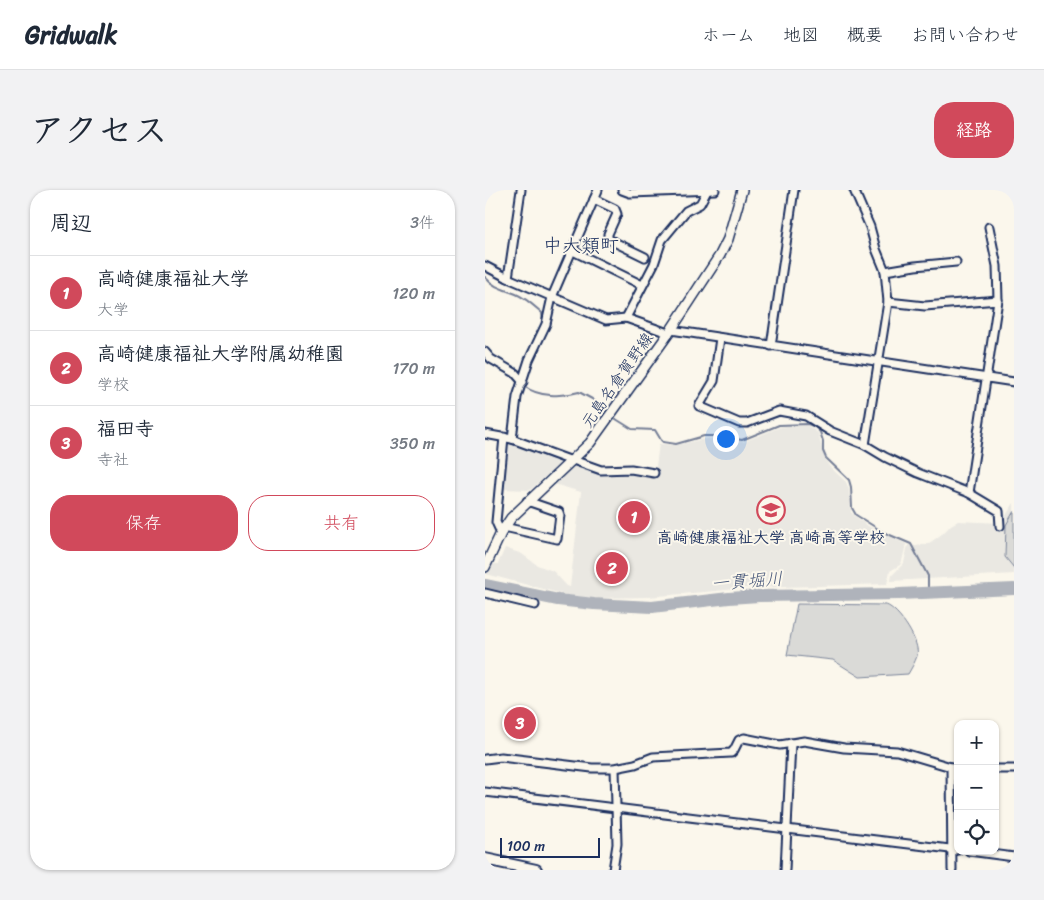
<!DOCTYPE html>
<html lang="ja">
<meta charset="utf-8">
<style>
body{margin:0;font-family:Sriracha,"Klee One",sans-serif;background:#f2f2f3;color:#1f2937}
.controls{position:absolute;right:15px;bottom:15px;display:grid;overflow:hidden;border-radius:10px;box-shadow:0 1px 4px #0004}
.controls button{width:45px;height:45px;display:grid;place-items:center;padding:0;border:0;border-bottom:1px solid #e0e1e3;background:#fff;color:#1f2937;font:25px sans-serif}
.scale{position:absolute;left:15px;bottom:12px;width:100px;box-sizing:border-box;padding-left:5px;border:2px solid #1b2f5e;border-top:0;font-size:14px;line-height:18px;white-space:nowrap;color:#1b2f5e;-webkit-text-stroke:4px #fbf7ec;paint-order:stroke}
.you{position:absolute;left:240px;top:248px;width:18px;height:18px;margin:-12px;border:4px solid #fff;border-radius:50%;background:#1a73e8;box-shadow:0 0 0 8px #1a73e833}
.badge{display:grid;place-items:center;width:32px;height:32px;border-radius:50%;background:#d1495b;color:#fff;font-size:16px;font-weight:700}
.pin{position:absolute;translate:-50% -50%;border:2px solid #fff;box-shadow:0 1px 5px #0006}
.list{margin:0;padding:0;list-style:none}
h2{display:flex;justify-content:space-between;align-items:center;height:65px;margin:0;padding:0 20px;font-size:21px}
h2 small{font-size:16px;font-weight:400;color:#747a83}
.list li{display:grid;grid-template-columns:32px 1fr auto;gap:15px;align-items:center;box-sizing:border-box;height:75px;padding:0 20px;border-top:1px solid #e0e1e3}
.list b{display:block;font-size:19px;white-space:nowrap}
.list p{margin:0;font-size:16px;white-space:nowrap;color:#747a83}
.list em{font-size:16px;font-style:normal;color:#747a83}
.actions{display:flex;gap:10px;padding:15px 20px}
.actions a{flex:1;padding:11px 0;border:1px solid #d1495b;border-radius:20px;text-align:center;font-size:18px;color:#d1495b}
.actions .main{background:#d1495b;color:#fff}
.icon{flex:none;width:28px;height:28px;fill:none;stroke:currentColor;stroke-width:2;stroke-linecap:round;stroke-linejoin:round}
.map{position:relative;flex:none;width:529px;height:680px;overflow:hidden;border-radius:20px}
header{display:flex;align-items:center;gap:30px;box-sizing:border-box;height:70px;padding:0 25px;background:#fff;border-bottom:1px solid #e0e1e3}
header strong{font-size:24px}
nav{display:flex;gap:28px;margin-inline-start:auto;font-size:18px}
.intro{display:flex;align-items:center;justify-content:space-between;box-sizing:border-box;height:120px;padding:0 30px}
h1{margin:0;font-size:35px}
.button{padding:12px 22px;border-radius:20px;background:#d1495b;color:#fff;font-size:18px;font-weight:700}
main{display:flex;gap:30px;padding:0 30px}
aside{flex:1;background:#fff;border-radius:20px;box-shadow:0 1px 4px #0004}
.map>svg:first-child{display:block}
.built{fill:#eae8e2}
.green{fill:#dadad7;stroke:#7a849a}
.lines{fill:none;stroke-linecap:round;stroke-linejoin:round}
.stream{stroke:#747e96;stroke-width:2}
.river{stroke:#afb3bb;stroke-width:12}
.street-casing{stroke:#1b2f5e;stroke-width:11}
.secondary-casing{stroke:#1b2f5e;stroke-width:12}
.primary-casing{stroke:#1b2f5e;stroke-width:14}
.street{stroke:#fbf7ec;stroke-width:7}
.secondary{stroke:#fbf7ec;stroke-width:9}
.primary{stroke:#fbf7ec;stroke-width:10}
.labels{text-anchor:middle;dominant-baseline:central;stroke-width:4;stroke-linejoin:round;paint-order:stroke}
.street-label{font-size:16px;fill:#1b2f5e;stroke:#fbf7ec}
.poi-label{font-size:16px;font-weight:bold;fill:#1b2f5e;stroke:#fbf7ec}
.water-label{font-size:18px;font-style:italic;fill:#47577a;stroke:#fbf7ec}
.quarter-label{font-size:19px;fill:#1b2f5e;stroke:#fbf7ec}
</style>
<header>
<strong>Gridwalk</strong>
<nav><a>ホーム</a><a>地図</a><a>概要</a><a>お問い合わせ</a></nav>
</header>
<div class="intro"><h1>アクセス</h1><a class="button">経路</a></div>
<main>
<aside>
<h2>周辺<small>3件</small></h2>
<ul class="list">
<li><span class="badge">1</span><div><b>高崎健康福祉大学</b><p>大学</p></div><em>120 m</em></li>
<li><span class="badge">2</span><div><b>高崎健康福祉大学附属幼稚園</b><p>学校</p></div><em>170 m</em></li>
<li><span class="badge">3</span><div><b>福田寺</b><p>寺社</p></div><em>350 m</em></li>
</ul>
<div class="actions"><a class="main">保存</a><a>共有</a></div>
</aside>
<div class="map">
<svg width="529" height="680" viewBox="0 0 529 680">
<rect width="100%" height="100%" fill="#fbf7ec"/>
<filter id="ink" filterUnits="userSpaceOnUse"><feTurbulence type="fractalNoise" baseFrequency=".02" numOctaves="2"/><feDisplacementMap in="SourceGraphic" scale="10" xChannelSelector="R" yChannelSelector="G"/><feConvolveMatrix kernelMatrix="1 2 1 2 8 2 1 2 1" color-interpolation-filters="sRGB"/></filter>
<g filter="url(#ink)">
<g class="built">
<path d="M308,235L323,236L333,243L340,269L344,276L361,292L364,299L366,322L371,327L383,336L421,354L417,371L415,375L405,381L402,394L263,398L163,407L114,408L89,407L1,384L5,374H13L20,358L37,364L52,375L68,381L82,396L85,397L96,302L69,294L91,273L127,281L170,284L174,254L191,255L219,249L234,248L258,252L295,237Z"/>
<path d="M23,250L79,270L45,300L17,299Z"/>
<path d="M529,313V384L406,391L407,385L419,373L423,355L431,356L443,354L457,344L466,335L473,331L516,333Z"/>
</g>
<g class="green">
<path d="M529,321V378L520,367L521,335Z"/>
<path d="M312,414L401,415C414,419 436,453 432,466C430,472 426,479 423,484L375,487L348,470L302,465Z"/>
</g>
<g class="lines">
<g class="stream">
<path d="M0,87C9,98 18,99 31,104C41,108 49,116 57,123L58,132"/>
<path d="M39,196C53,207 77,207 94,202L107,209L121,220"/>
<path d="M131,229L147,239L170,240L176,250L178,252L191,254L219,246H235L257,250L294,235L323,234L330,237L335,242L338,251V261L341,268L364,290L366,297L367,318L371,325L398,342L426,354L443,386V403"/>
</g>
<path class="river" d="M0,395L73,410L109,414L167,417L244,408L274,406L414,404L529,399"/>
<defs>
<g id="street">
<path d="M137,0L145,3L230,0"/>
<path d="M369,0L385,37L391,59L400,81L403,112L380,255"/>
<path d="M109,9L130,19L132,24L123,44V49L160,67"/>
<path d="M504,37L512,76L513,110"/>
<path d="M86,60L157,95"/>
<path d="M0,76L23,88L121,130L141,128L183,143"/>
<path d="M400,81L430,76L471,72"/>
<path d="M23,88L36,0"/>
<path d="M403,112L440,116L513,110L484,303"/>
<path d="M141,128L169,74L177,50L201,21L215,14L222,1"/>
<path d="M186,140L529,192"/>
<path d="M235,148L229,191L214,216L254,233H262L294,221L321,226L345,241L380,255L400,267L433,283L484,303L514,321L515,336"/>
<path d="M286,156L309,0"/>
<path d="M0,162L6,169L30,183L38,192"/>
<path d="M0,244L27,249L87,271"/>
<path d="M27,249L32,207L44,170L61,134L67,107L113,0"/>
<path d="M88,270L116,280L146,279L169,283"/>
<path d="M19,337L72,349L75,325L74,322L42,311"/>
<path d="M16,343L11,332L19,247"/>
<path d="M0,403L50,415"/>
<path d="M0,569L16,567L107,578H130L150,574L168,567L246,563L249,560L254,550L259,548L295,555L319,551L359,558L412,561L466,577L473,578"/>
<path d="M466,577L467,680"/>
<path d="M510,579H529"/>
<path d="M0,602L473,660"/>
<path d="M484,661L529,667"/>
<path d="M128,680L132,654L130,578"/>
<path d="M300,680L306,553"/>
</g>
<path id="secondary" d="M0,377L16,343L26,328L105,253L186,140L235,65L243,49L257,0"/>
<path id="primary" d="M0,669L51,680"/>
</defs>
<use href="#street" class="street-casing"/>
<use href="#secondary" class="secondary-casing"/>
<use href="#primary" class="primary-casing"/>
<use href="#street" class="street"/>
<use href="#secondary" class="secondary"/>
<use href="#primary" class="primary"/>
</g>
</g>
<defs>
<symbol id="school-ring" viewBox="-11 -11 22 22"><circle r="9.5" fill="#fbf7ec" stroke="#d1495b" stroke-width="1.5"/><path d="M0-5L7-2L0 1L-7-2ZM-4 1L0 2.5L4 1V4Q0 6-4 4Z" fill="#d1495b"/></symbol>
</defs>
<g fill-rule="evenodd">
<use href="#school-ring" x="270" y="304" width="32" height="32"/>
</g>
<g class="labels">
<g class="street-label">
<text transform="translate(132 190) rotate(-55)">元島名倉賀野線</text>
</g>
<g class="poi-label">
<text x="286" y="347">高崎健康福祉大学 高崎高等学校</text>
</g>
<g class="water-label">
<text transform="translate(262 391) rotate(-4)">一貫堀川</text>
</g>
<g class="quarter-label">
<text x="96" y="55">中大類町</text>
</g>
</g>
</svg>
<div class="controls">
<button>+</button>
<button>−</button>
<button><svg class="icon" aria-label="locate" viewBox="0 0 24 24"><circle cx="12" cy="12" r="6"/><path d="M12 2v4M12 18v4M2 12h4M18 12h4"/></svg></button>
</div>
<div class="scale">100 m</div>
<div class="you"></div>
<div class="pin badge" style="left:149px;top:327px">1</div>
<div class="pin badge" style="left:127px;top:378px">2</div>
<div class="pin badge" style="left:35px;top:533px">3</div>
</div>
</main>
